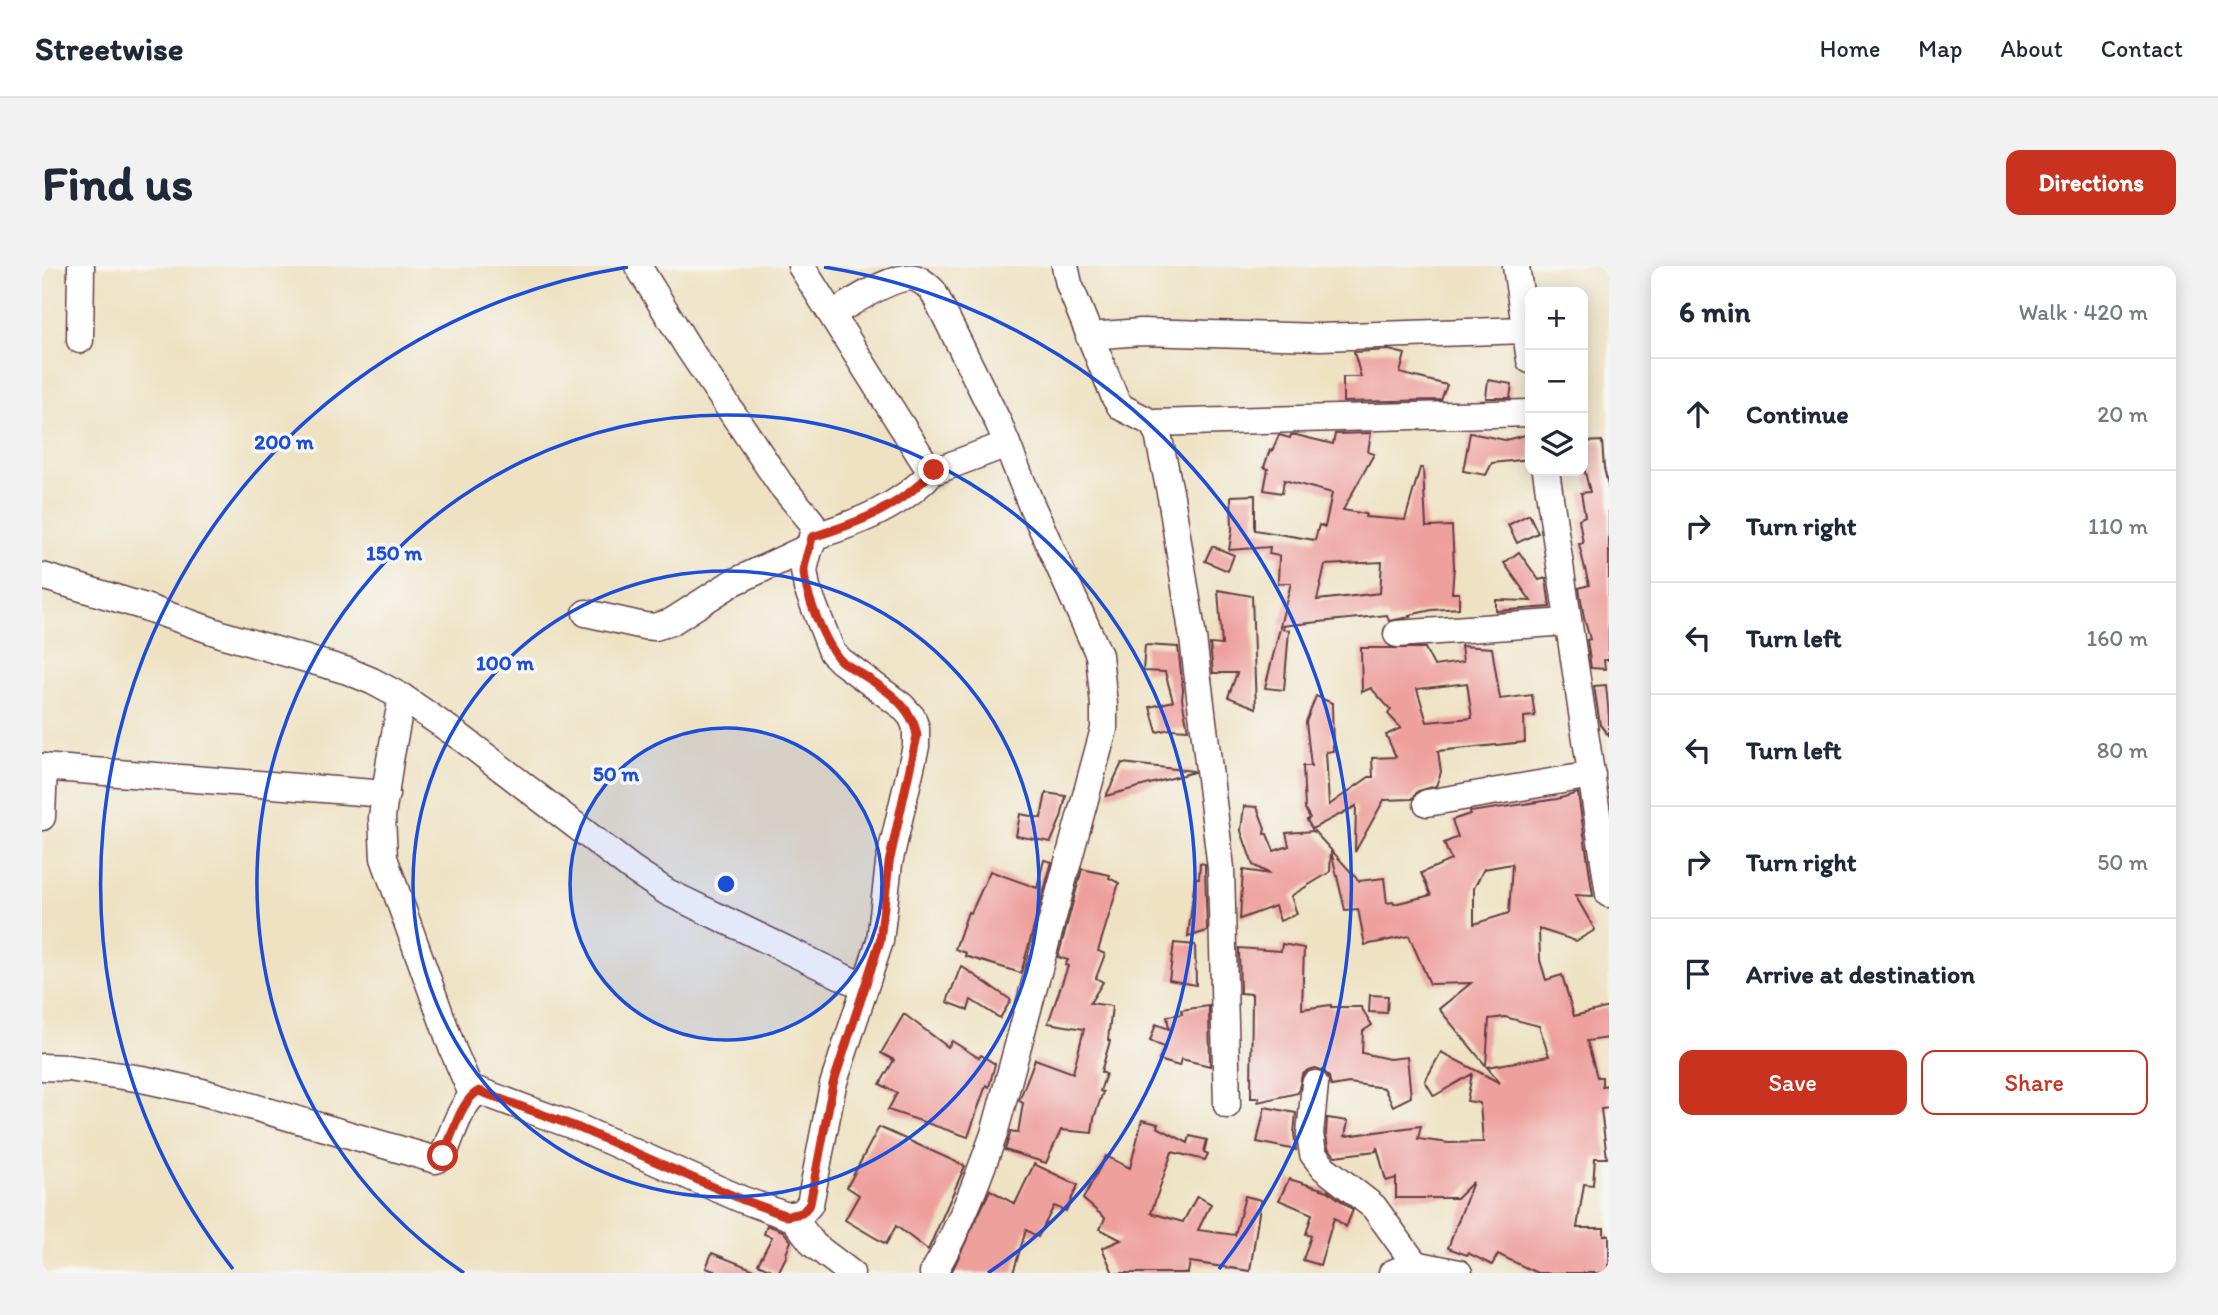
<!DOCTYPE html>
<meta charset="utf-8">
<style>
body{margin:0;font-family:Itim,sans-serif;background:#f2f2f3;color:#1f2937}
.controls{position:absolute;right:21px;top:21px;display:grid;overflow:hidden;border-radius:14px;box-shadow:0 4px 18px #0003}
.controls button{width:63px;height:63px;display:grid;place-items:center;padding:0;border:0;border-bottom:2px solid #e0e1e3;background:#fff;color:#1f2937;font:35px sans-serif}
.stop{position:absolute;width:21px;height:21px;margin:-16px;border:5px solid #c8321e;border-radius:50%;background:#fff}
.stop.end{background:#c8321e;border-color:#fff;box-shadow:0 2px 7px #0008}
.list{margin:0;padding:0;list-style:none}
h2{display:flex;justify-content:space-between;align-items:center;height:91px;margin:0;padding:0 28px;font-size:30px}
h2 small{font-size:23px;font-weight:400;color:#747a83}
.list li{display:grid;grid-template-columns:46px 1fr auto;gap:21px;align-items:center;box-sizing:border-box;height:112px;padding:0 28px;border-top:2px solid #e0e1e3}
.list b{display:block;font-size:26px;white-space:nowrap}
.list em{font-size:23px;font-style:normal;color:#747a83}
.actions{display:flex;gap:14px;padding:21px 28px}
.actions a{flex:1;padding:16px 0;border:2px solid #c8321e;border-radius:14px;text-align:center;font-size:24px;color:#c8321e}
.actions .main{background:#c8321e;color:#fff}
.icon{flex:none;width:38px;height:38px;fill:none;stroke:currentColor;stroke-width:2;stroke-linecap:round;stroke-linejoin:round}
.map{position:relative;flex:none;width:1567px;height:1007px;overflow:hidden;border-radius:14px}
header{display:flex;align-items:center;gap:42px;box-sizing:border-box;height:98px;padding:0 35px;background:#fff;border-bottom:2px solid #e0e1e3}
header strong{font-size:33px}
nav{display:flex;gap:38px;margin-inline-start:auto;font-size:24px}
.intro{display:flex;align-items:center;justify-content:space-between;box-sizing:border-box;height:168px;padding:0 42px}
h1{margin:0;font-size:49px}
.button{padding:18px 32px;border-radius:14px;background:#c8321e;color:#fff;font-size:24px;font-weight:700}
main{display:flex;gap:42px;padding:0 42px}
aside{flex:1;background:#fff;border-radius:14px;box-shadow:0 4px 18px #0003}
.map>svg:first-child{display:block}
.building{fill:#eea09d;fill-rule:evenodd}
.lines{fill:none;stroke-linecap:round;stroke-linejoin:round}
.minor-casing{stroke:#633c42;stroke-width:29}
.minor{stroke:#fff;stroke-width:26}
.route{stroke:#c8321e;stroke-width:9}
.ring{fill:none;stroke:#1d4ed8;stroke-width:3.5}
.centre{fill:#1d4ed8;stroke:#f6f6f2;stroke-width:3.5}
.ring-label{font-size:21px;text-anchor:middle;font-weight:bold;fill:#1d4ed8;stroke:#f6f6f2;stroke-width:7;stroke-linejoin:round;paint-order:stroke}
</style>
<header>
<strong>Streetwise</strong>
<nav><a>Home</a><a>Map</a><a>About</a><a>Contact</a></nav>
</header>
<div class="intro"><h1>Find us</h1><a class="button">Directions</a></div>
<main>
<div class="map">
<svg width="1567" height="1007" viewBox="0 0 1567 1007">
<rect width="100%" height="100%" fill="#f6f6f2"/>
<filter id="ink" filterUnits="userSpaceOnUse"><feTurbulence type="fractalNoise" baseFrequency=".0143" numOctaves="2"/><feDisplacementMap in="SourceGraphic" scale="14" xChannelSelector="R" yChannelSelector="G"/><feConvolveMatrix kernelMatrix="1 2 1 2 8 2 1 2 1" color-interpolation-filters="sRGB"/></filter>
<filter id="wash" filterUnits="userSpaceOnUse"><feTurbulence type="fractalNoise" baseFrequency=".00686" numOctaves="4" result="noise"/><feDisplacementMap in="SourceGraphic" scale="28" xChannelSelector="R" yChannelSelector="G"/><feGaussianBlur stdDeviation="1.57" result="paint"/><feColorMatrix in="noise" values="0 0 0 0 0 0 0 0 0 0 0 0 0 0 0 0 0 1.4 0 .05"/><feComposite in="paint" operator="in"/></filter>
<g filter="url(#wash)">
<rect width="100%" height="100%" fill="#eee2c3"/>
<g id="blocks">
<g class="building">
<path d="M1347,84L1363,88L1358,107L1405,119L1399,134L1301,136V111H1319L1312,86Z"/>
<path d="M1446,114L1470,118L1468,132H1444Z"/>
<path d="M1329,167L1326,186L1332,188L1301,244L1324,248L1323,251L1363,254L1378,202H1381L1384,261L1410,260L1412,300L1410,327H1417V342L1390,344L1367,349L1368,351L1347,355L1345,349L1238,360L1249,317H1236L1237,290L1227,288L1228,281L1187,284L1190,264L1189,230L1213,229V264L1273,274L1277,259L1283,261L1290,227L1242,214L1240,227L1222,224L1226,203L1222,201L1228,184L1230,185L1237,169L1248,172L1249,169H1254L1291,178L1293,168ZM1340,296L1338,327L1275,334L1283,299Z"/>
<path d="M1428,167L1463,174L1488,168V193L1450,197L1444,209L1421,205Z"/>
<path d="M1560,175L1562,202L1567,224V394H1562L1563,403L1549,402L1545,374L1548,373L1542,352L1537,322L1547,319L1537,278L1541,277L1537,253L1543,250L1539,227L1548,226L1541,198V176Z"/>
<path d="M1487,248L1496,267L1475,277L1466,259Z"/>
<path d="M1170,280L1192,289L1186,305L1163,295Z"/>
<path d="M1477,286L1497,314L1504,312L1508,341L1454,345V334L1489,335L1462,297Z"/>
<path d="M1176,324L1210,330L1214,442L1186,431L1195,407H1171L1168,378L1180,379Z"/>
<path d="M1238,362L1247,364L1242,424L1223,422Z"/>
<path d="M1103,379L1136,381L1141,424L1140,433L1146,464L1128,463L1115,466L1108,441L1131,435L1123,406L1101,405Z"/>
<path d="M1419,380L1450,382L1458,433L1490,429L1493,450L1482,451L1483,476L1396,485L1399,506L1394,520L1376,525L1370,533L1342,534L1313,586L1314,540L1270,563L1265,554L1268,552L1263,543L1261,500H1269L1264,456L1274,430L1290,437L1291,485L1284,486L1287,539L1327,511H1331L1330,492L1354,491L1344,469L1359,462L1346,448L1349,444L1329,422L1320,426L1319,382H1383L1392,400L1421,396ZM1425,417L1430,452L1385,456L1375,423Z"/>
<path d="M1564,419L1567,451V470L1558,459L1552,420Z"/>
<path d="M1080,497L1151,505L1152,506L1064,530Z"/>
<path d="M1004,527L1024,530L1019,552L1009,576L974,570L978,548L999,552Z"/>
<path d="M1536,527L1551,630L1533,629L1553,664L1534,675L1497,663L1498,694L1504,714L1520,709L1532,750L1567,741V772L1545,775L1555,811H1560V820L1567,819V842L1559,843L1565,892H1553L1551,919L1542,918L1535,962H1562V969H1567V1007H1495L1456,988L1450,999L1426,987L1425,989L1406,982L1431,916L1415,932H1354V912L1344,915L1335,881L1334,885L1293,890L1286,882L1284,868L1285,852L1306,855L1303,870L1379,860L1376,873L1407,877L1441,876L1438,837L1425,835L1430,808L1392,830L1383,815L1399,786L1458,817L1445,801L1507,790L1497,760L1463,751L1447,753L1444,800L1397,743L1429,717L1388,718L1367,670L1323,679L1316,643L1303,644L1289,585L1288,606L1249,630L1255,648L1238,655L1233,640L1198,653L1201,604L1228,608L1211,599L1199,565L1202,540L1215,541L1223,562L1222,568H1225L1232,585L1247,580L1244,567L1272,565L1317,615L1342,612L1345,637L1351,636L1352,638L1389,629L1379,607L1409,594L1402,577L1416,571L1410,554L1428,548V546L1515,533ZM1470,598L1467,647L1432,658V622L1442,603Z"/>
<path d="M1002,594L1010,596L979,707L923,690L924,687L913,683L926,646L929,647L948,605L995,622Z"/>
<path d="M1158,597L1163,598V603L1165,665L1146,671L1153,612H1157Z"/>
<path d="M1040,603L1068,609L1067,612L1077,617L1056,685L1063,688L1054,712L1061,716L1048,737L1070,740L1066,774L1068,775L1059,806L1064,808L1058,825L1061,826L1052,852L1050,867L1019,864L1004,897L963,884L969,865L976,867L981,837L977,835L993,793L1031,807L1042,763L1006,757L1026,700L1023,699L1026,694L1016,691Z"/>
<path d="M1132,677L1153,679L1154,719L1127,714Z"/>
<path d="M1240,678L1262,682L1260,743L1289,739V741H1319L1330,759L1321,765L1320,787L1347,793L1365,791L1369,831L1351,840L1342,822L1307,817L1289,820L1287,811L1282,805L1274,802L1266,804L1260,809L1256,827L1216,836L1217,832H1209L1210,728L1198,727L1197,682L1239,685Z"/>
<path d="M919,700L969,734L958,752L929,734L926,744L905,736Z"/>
<path d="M1328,729L1346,730L1345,747L1327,746Z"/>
<path d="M1167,740L1168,800L1139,793L1137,800L1117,794L1122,781L1108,775L1114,758L1127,763L1125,750L1140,748L1139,744Z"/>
<path d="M862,748L906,781L910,775L937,792L939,789L953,798L947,821L944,819L926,871L846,844L855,827L838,818L852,794L839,787Z"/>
<path d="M1223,841L1254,847L1252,867L1254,884L1215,876Z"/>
<path d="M1100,854L1116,858L1115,861L1146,877L1148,870L1165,874L1162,886L1166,888L1163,894L1130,886L1109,947L1141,956L1155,930L1169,938L1156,964L1193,969L1203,930L1219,934L1208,1005L1148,996L1146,1007H1071L1060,982L1079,974L1058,963L1063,952L1041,933L1064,890L1088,902Z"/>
<path d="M837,861L923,900L886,984L854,960L844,978L803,954L817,929L805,921Z"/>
<path d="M992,898L1036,919L1024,945L1012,940L996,971L984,964L971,1007H909L948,924L973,938Z"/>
<path d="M1247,913L1286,925L1311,944L1304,961L1292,952L1278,999L1261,994L1269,970L1264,968L1270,948L1237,934Z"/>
<path d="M725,959L741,965L749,975L744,988L745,989L736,1007L716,998L730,971L722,968Z"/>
<path d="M670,987L718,1006L717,1007H677L664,1002Z"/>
</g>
</g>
</g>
<g filter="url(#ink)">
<use href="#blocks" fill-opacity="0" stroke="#633c42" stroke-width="2"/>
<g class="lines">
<defs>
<g id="minor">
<path d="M759,0L883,197L896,204L965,178"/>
<path d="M1023,0L1027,18L1073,132L1079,141L1110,157L1116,168L1129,231L1151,372L1179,602L1185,839"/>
<path d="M1474,0L1488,94"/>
<path d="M790,48C808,38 853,7 873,12C880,14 886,20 891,25L957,158L988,236L1057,389L1062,439V463L952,868C935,915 917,964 891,1007"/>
<path d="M1047,70L1099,66L1278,71L1484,64"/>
<path d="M38,74L39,0"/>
<path d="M1110,157L1488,147"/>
<path d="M1504,205L1567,628"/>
<path d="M770,271C816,257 859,241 892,204"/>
<path d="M0,310L100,340L182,369L306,405L330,415L360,431L421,473L589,602L625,626L822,721"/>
<path d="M544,347L602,360L613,361L629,356L690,317L769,280"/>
<path d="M1355,368L1525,356"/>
<path d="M360,431L348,494L340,551L342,592L411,784L430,828"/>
<path d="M0,501L344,528"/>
<path d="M1385,537L1550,509"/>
<path d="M0,551L2,501"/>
<path d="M0,801L26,802L100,813L160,826L394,894L401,890C409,872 419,834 437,825L537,862L699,933L745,950L760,947L768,938L791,819L838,675L847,597L874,480V462L870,451L860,440L799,395L790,386L765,322L762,304L772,264L769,255L739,219L647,83L596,0"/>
<path d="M1273,818L1268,868L1271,888L1282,902L1332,941L1373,998"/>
<path d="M749,949L772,979L809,1007"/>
<path d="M1350,1007L1373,998L1417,1007"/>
</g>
</defs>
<use href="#minor" class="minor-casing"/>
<use href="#minor" class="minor"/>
</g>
</g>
<g class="lines" filter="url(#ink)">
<path class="route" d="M401,890C409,873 419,833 437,825L537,862L699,933L745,950L760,947L768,938L791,818L838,675L847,597L875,470C870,433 827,414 799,395C783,378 762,326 762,303C763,292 768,282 770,271C816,257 859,241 892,204"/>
</g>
<circle cx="684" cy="618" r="156" fill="#1d4ed8" fill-opacity=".12"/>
<g class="ring">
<circle cx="684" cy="618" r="156"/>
<circle cx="684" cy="618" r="313"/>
<path d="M422 1007A469 469 0 1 1 946 1007"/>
<path d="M191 1003A625 625 0 0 1 586 1M782 1A625 625 0 0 1 1177 1003"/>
</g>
<circle cx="684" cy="618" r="10" class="centre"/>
<g class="ring-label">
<text x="242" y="183">200 m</text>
<text x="352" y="294">150 m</text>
<text x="463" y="404">100 m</text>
<text x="574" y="515">50 m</text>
</g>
</svg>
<div class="controls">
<button>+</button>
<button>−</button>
<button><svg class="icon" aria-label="layers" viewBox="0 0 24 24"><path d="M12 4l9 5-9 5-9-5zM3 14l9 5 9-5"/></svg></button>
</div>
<div class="stop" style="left:401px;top:890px"></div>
<div class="stop end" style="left:892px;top:204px"></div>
</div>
<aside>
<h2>6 min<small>Walk · 420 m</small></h2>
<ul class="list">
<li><svg class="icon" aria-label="ahead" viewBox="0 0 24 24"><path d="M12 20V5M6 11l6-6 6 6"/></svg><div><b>Continue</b></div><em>20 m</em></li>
<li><svg class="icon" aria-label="right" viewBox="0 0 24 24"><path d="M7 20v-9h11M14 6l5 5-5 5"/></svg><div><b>Turn right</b></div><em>110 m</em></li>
<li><svg class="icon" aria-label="left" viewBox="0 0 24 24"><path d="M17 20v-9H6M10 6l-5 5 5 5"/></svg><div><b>Turn left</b></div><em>160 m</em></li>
<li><svg class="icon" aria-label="left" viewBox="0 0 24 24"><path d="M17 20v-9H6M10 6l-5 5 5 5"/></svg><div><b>Turn left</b></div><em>80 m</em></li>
<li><svg class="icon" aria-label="right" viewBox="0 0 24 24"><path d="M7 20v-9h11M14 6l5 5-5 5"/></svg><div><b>Turn right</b></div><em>50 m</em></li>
<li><svg class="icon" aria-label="arrive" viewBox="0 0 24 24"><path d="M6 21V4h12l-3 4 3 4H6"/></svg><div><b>Arrive at destination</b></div></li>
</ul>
<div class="actions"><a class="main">Save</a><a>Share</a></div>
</aside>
</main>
